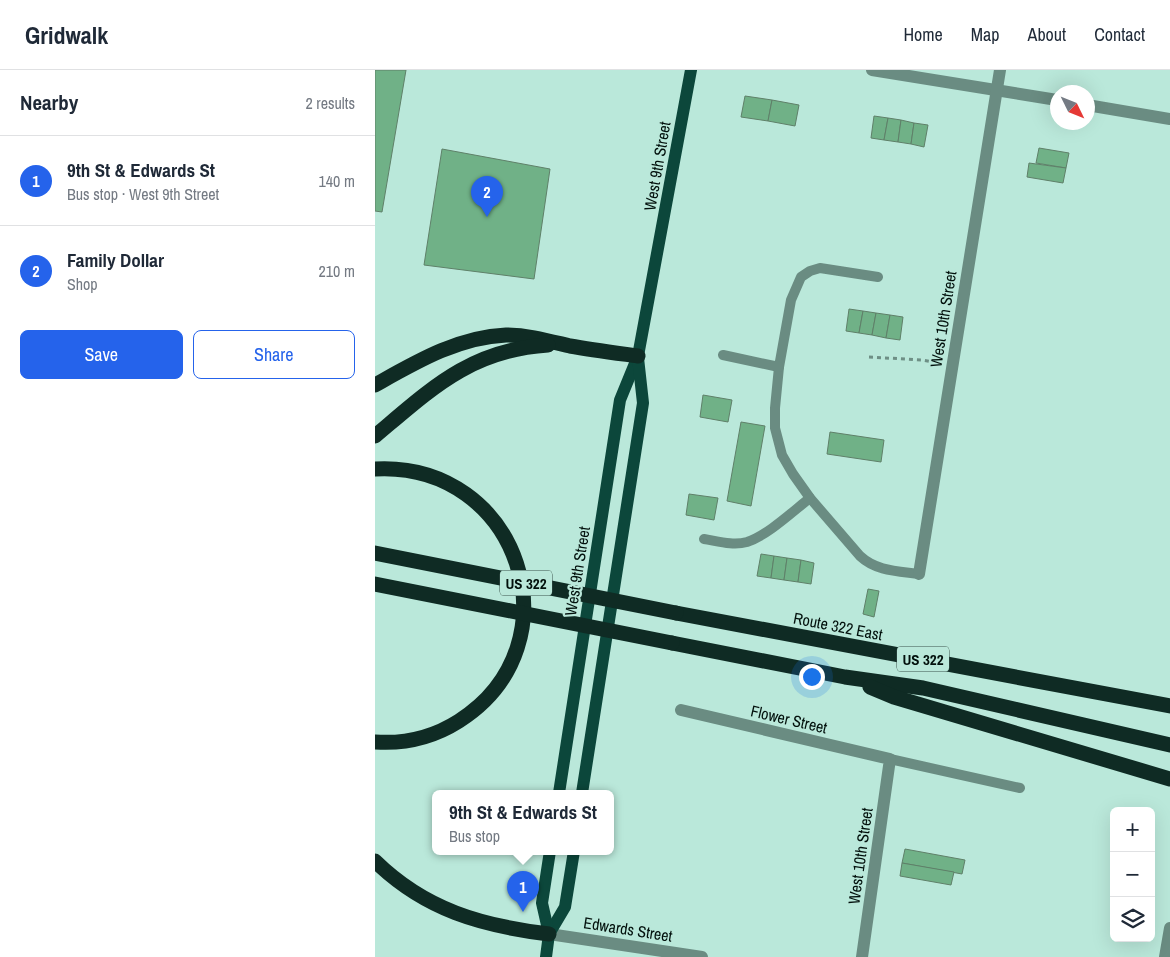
<!DOCTYPE html>
<meta charset="utf-8">
<style>
body{margin:0;font-family:"Archivo Narrow",sans-serif;background:#f2f2f3;color:#1f2937}
.controls{position:absolute;right:15px;bottom:15px;display:grid;overflow:hidden;border-radius:8px;box-shadow:0 5px 20px #0002}
.controls button{width:45px;height:45px;display:grid;place-items:center;padding:0;border:0;border-bottom:1px solid #e0e1e3;background:#fff;color:#1f2937;font:25px sans-serif}
.compass{position:absolute;left:675px;top:15px;width:45px;height:45px;border-radius:50%;background:#fff;box-shadow:0 5px 20px #0002;rotate:133deg}
.you{position:absolute;left:436px;top:606px;width:18px;height:18px;margin:-12px;border:4px solid #fff;border-radius:50%;background:#1a73e8;box-shadow:0 0 0 8px #1a73e833}
.badge{display:grid;place-items:center;width:32px;height:32px;border-radius:50%;background:#2563eb;color:#fff;font-size:16px;font-weight:700}
.pin{position:absolute;translate:-50% -41px;filter:drop-shadow(0 1px 2px #0008)}
.pin::after{content:'';position:absolute;top:26px;width:18px;height:15px;background:inherit;clip-path:polygon(0 0,100% 0,50% 100%)}
.popup{position:absolute;left:57px;top:720px;width:182px;height:65px;box-sizing:border-box;display:grid;place-content:center;border-radius:8px;background:#fff;filter:drop-shadow(0 1px 4px #0005);font-size:16px;white-space:nowrap;color:#747a83}
.popup b{font-size:19px;color:#1f2937}
.popup::after{content:'';position:absolute;left:50%;top:100%;margin-left:-10px;border:10px solid transparent;border-top-color:#fff}
.list{margin:0;padding:0;list-style:none}
h2{display:flex;justify-content:space-between;align-items:center;height:65px;margin:0;padding:0 20px;font-size:21px}
h2 small{font-size:16px;font-weight:400;color:#747a83}
.list li{display:grid;grid-template-columns:32px 1fr auto;gap:15px;align-items:center;box-sizing:border-box;height:90px;padding:0 20px;border-top:1px solid #e0e1e3}
.list b{display:block;font-size:19px;white-space:nowrap}
.list p{margin:0;font-size:16px;white-space:nowrap;color:#747a83}
.list em{font-size:16px;font-style:normal;color:#747a83}
.actions{display:flex;gap:10px;padding:15px 20px}
.actions a{flex:1;padding:11px 0;border:1px solid #2563eb;border-radius:8px;text-align:center;font-size:18px;color:#2563eb}
.actions .main{background:#2563eb;color:#fff}
.icon{flex:none;width:28px;height:28px;fill:none;stroke:currentColor;stroke-width:2;stroke-linecap:round;stroke-linejoin:round}
.map{position:relative;flex:none;width:795px;height:887px;overflow:hidden}
header{display:flex;align-items:center;gap:30px;box-sizing:border-box;height:70px;padding:0 25px;background:#fff;border-bottom:1px solid #e0e1e3}
header strong{font-size:24px}
nav{display:flex;gap:28px;margin-inline-start:auto;font-size:18px}
main{display:flex}
aside{flex:1;background:#fff}
.map>svg:first-child{display:block}
.building{fill:#70b187;stroke:#5f8069}
.lines{fill:none;stroke-linecap:round;stroke-linejoin:round}
.path{stroke:#6e8f85;stroke-width:3;stroke-dasharray:4 4;stroke-linecap:butt}
.lane{stroke:#6a8c82;stroke-width:10}
.street{stroke:#6a8c82;stroke-width:12}
.primary{stroke:#0c473b;stroke-width:12}
.highway{stroke:#0f2b24;stroke-width:15}
.highway-bridge{stroke:#0f2b24;stroke-width:15}
.labels{text-anchor:middle;dominant-baseline:central;stroke-width:4.5;stroke-linejoin:round;paint-order:stroke}
.shield{fill:#bae8da;stroke:#39514a;stroke-width:1}
.shield-label{font-size:15px;font-weight:bold;fill:#02100c}
.street-label{font-size:16px;fill:#02100c;stroke:#bae8da}
</style>
<header>
<strong>Gridwalk</strong>
<nav><a>Home</a><a>Map</a><a>About</a><a>Contact</a></nav>
</header>
<main>
<aside>
<h2>Nearby<small>2 results</small></h2>
<ul class="list">
<li><span class="badge">1</span><div><b>9th St &amp; Edwards St</b><p>Bus stop · West 9th Street</p></div><em>140 m</em></li>
<li><span class="badge">2</span><div><b>Family Dollar</b><p>Shop</p></div><em>210 m</em></li>
</ul>
<div class="actions"><a class="main">Save</a><a>Share</a></div>
</aside>
<div class="map">
<svg width="795" height="887" viewBox="0 0 795 887">
<rect width="100%" height="100%" fill="#bae8da"/>
<g class="building">
<path d="M0,0H31L7,142L0,141Z"/>
<path d="M370,26L397,30L393,51L366,47Z"/>
<path d="M397,30L424,35L420,56L393,51Z"/>
<path d="M499,46L513,48L509,70L496,68Z"/>
<path d="M513,48L526,50L523,72L509,70Z"/>
<path d="M526,50L539,53L536,74L523,72Z"/>
<path d="M539,53L553,55L549,77L536,74Z"/>
<path d="M664,78L694,83L691,98L661,93Z"/>
<path d="M67,79L175,99L159,209L49,195Z"/>
<path d="M654,93L691,98L688,113L652,107Z"/>
<path d="M474,239L488,241L484,263L471,261Z"/>
<path d="M488,241L501,243L497,265L484,263Z"/>
<path d="M501,243L515,245L511,268L497,265Z"/>
<path d="M515,245L528,247L525,270L511,268Z"/>
<path d="M328,325L357,330L353,352L325,347Z"/>
<path d="M366,352L390,356L376,436L352,431Z"/>
<path d="M455,362L509,370L506,392L452,384Z"/>
<path d="M314,424L343,428L339,450L311,445Z"/>
<path d="M386,484L399,486L396,508L382,506Z"/>
<path d="M399,486L412,488L409,510L396,508Z"/>
<path d="M412,488L426,490L423,512L409,510Z"/>
<path d="M426,490L439,493L436,514L423,512Z"/>
<path d="M493,519L504,521L499,547L488,544Z"/>
<path d="M530,779L590,790L587,804L527,793Z"/>
<path d="M527,793L579,802L576,815L525,806Z"/>
</g>
<g class="lines">
<path class="path" d="M494,287L547,290L564,293"/>
<g class="lane">
<path d="M503,207L445,198L435,201L426,207L416,230L404,297L400,338V358L407,385L418,404L435,428L485,486C501,501 522,501 544,504"/>
<path d="M348,285L404,297"/>
<path d="M329,469C342,471 358,476 372,472C393,465 417,442 435,428"/>
<path d="M515,689L645,718"/>
</g>
<g class="street">
<path d="M497,0L682,30"/>
<path d="M712,35L795,49"/>
<path d="M544,504L625,0"/>
<path d="M306,640L515,689L487,887"/>
<path d="M174,864L327,887"/>
<path d="M790,887L795,858"/>
</g>
<g class="primary">
<path d="M184,723L245,330L263,286L316,0"/>
<path d="M207,723L268,333L263,288"/>
<path d="M174,864L190,837L199,781"/>
<path d="M171,887L174,864L167,833L175,781"/>
</g>
<g class="highway">
<path d="M0,315C41,292 83,267 131,265C153,265 174,271 195,276C217,280 241,283 263,286"/>
<path d="M0,366C56,319 95,280 173,275"/>
<path d="M0,399C144,391 205,574 84,651C59,667 29,674 0,672"/>
<path d="M301,543L795,636"/>
<path d="M297,573L470,607L548,618L795,675"/>
<path d="M495,617L519,627L795,709"/>
<path d="M0,791C50,840 107,856 174,864"/>
</g>
<g class="highway-bridge">
<path d="M0,483L301,543"/>
<path d="M0,514L297,573"/>
</g>
</g>
<g class="labels">
<g class="shield">
<rect x="125" y="500.5" width="52" height="25" rx="4"/>
<rect x="522" y="576.5" width="52" height="25" rx="4"/>
</g>
<g class="shield-label">
<text x="151" y="513">US 322</text>
<text x="548" y="589">US 322</text>
</g>
<g class="street-label">
<text transform="translate(282 96) rotate(-80)">West 9th Street</text>
<text transform="translate(568 249) rotate(-81)">West 10th Street</text>
<text transform="translate(202 501) rotate(-81)">West 9th Street</text>
<text transform="translate(463 556) rotate(11)">Route 322 East</text>
<text transform="translate(414 649) rotate(13)">Flower Street</text>
<text transform="translate(485 786) rotate(-82)">West 10th Street</text>
<text transform="translate(253 859) rotate(9)">Edwards Street</text>
</g>
</g>
</svg>
<div class="controls">
<button>+</button>
<button>−</button>
<button><svg class="icon" aria-label="layers" viewBox="0 0 24 24"><path d="M12 4l9 5-9 5-9-5zM3 14l9 5 9-5"/></svg></button>
</div>
<svg class="compass" viewBox="-18 -18 36 36"><path d="M0-13l5 13h-10z" fill="#e53935"/><path d="M0 13l5-13h-10z" fill="#747a83"/></svg>
<div class="you"></div>
<div class="pin badge" style="left:148px;top:842px">1</div>
<div class="popup"><b>9th St &amp; Edwards St</b>Bus stop</div>
<div class="pin badge" style="left:112px;top:147px">2</div>
</div>
</main>
